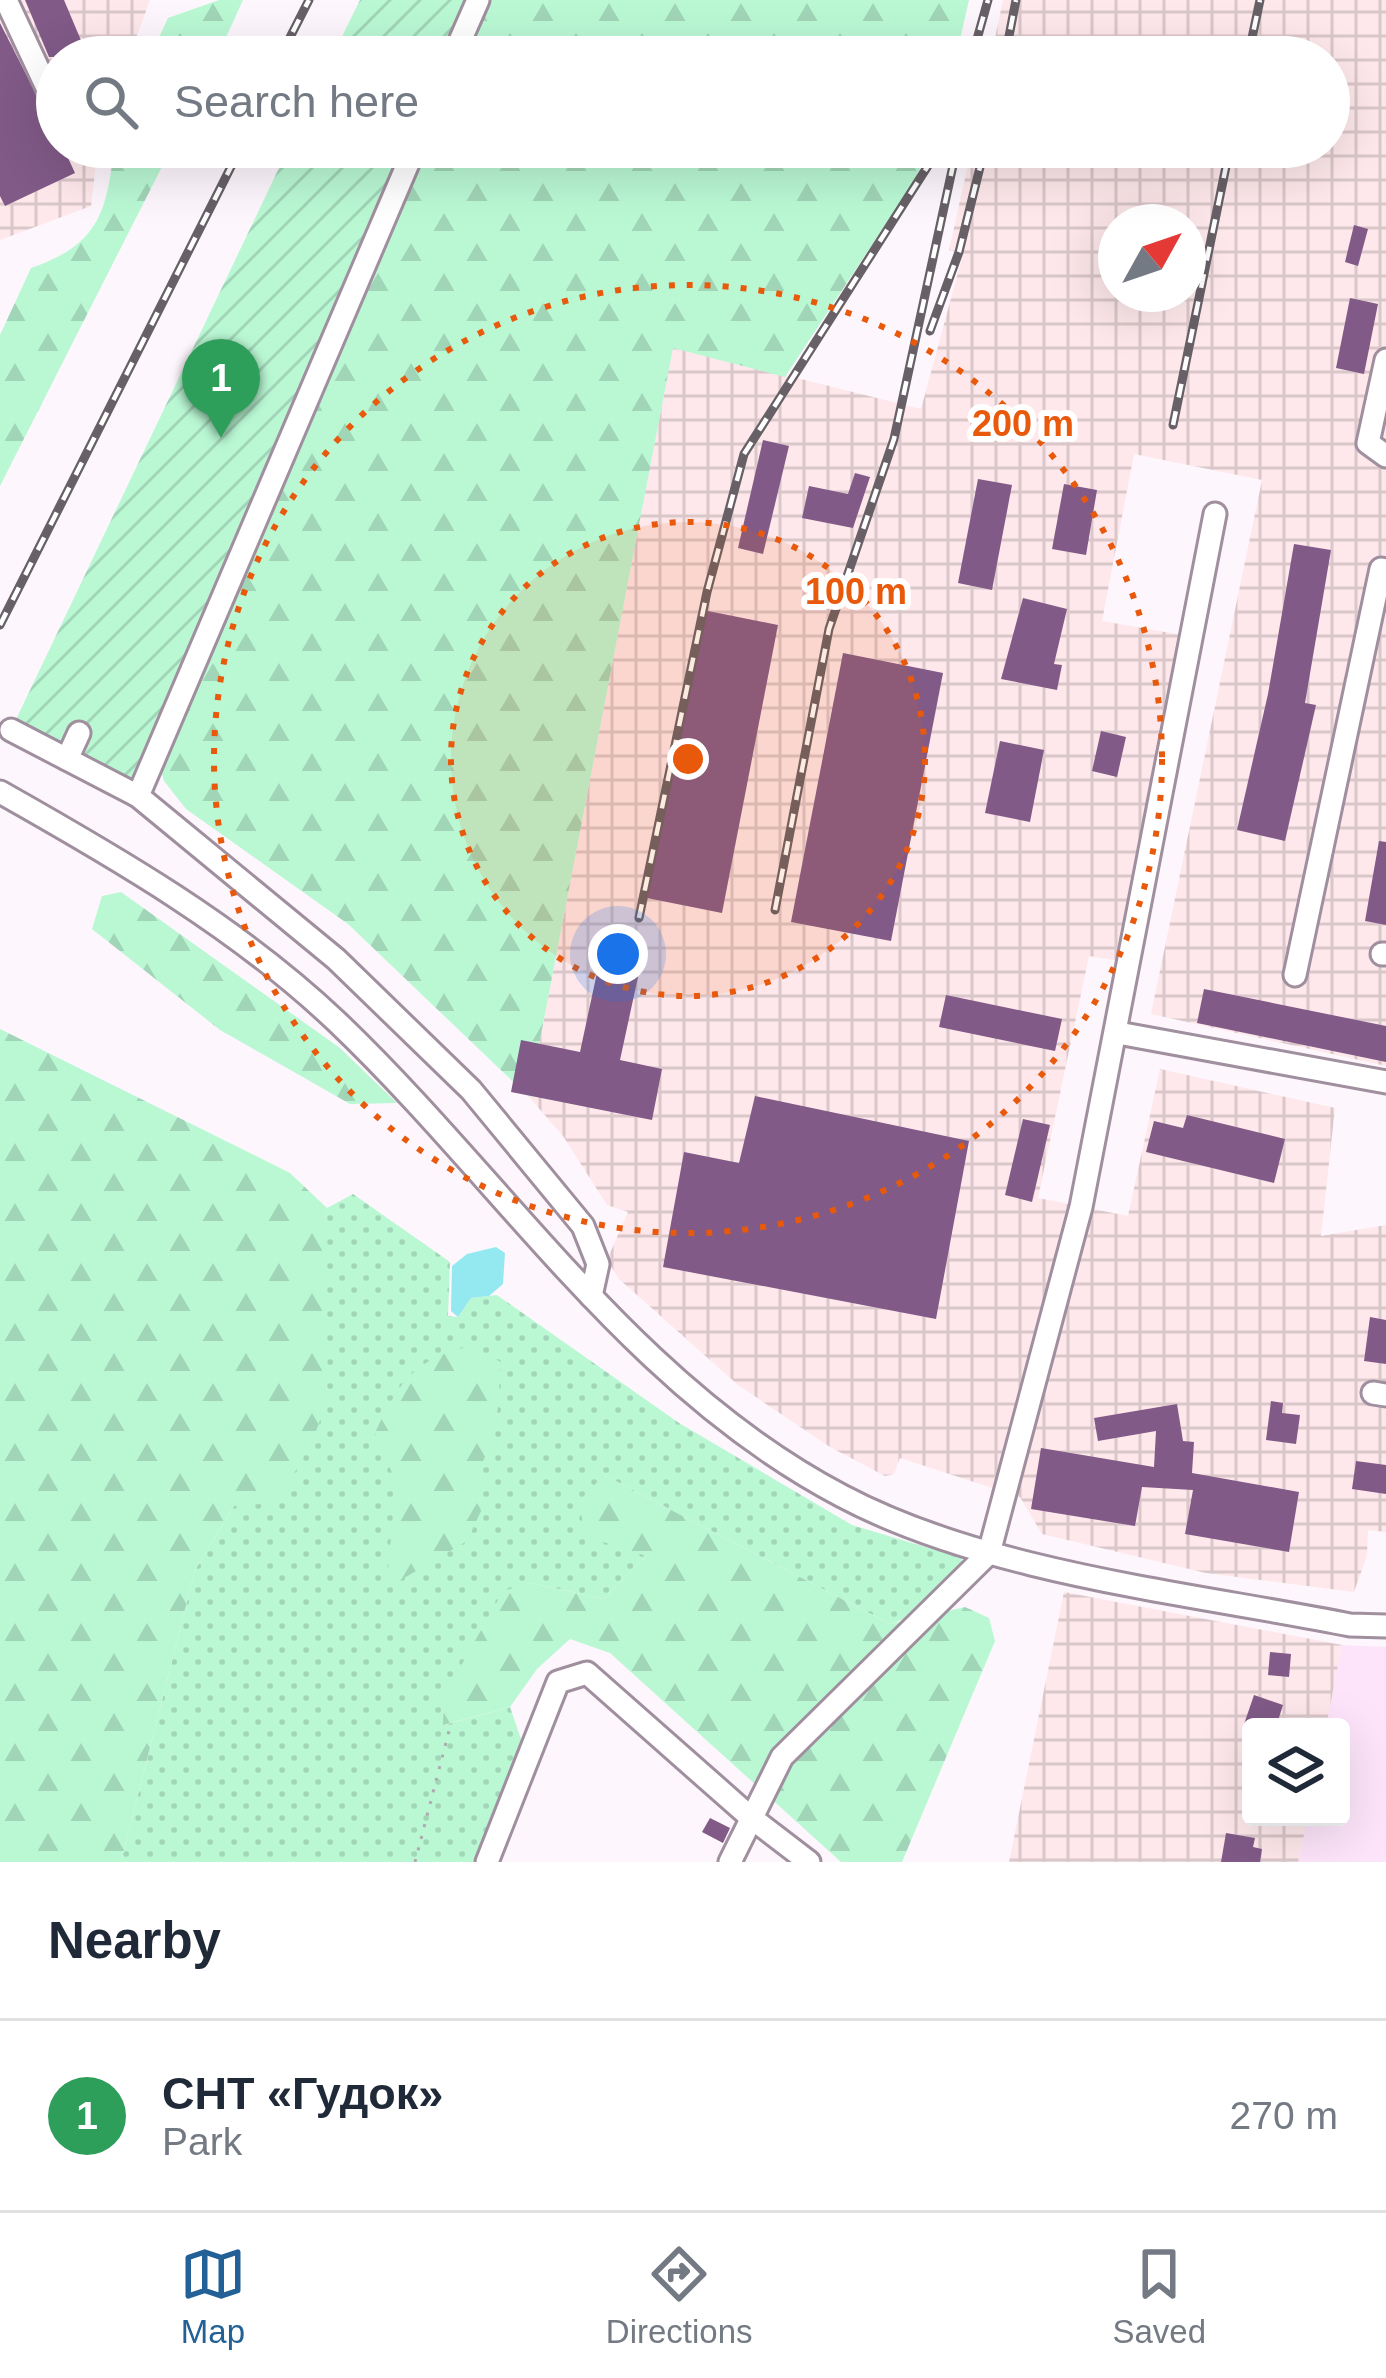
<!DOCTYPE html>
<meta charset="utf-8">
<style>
body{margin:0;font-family:Arial,sans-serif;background:#f6f6f7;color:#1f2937}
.controls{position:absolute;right:36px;bottom:36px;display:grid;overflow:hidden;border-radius:12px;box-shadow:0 12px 48px #0002}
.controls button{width:108px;height:108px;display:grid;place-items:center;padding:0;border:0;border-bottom:3px solid #e0e1e3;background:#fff;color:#1f2937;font:60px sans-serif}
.compass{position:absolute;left:1098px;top:204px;width:108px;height:108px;border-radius:50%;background:#fff;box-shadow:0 12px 48px #0002;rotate:50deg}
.you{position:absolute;left:618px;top:954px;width:42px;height:42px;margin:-30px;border:9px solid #fff;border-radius:50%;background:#1a73e8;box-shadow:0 0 0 18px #1a73e833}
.badge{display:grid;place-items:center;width:78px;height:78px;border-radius:50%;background:#226096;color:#fff;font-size:39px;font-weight:700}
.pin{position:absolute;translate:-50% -99px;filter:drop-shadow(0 3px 6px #0008)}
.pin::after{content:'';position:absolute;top:63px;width:42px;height:36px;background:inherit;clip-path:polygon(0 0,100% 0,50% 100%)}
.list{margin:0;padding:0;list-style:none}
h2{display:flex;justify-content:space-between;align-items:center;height:156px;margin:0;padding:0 48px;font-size:51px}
h2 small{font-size:39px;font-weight:400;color:#747a83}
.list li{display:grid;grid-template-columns:78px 1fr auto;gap:36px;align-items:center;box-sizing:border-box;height:192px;padding:0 48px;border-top:3px solid #e0e1e3}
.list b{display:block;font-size:45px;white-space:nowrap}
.list p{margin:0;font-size:39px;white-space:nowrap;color:#747a83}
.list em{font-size:39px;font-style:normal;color:#747a83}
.icon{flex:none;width:66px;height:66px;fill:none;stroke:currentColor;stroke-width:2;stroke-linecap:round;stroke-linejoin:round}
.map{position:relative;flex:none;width:1386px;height:1862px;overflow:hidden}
.search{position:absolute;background:#fff;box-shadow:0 12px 48px #0002;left:36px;right:36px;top:36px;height:132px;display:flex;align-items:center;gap:30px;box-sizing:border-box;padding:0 42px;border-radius:66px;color:#747a83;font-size:45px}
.sheet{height:348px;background:#fff}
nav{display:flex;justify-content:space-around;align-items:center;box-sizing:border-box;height:168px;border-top:3px solid #e0e1e3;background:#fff;font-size:33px;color:#747a83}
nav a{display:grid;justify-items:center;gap:6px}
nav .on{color:#226096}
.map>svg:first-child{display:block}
.built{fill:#fde4fa}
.industrial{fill:url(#industrial-grid);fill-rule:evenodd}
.grass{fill:url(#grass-dots)}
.forest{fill:url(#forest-firs)}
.garden{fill:url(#garden-furrows)}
.water{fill:#94e9f0}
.building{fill:#815a87}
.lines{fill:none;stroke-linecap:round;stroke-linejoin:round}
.minor-casing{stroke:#a08f9e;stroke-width:27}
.path{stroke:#b0a9af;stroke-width:3;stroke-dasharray:3 9;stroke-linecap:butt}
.minor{stroke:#fff;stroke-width:21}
.rail-casing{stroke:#676066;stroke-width:9}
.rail{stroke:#fff;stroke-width:4.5;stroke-dasharray:14;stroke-linecap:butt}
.ring{fill:none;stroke:#e8590c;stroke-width:6;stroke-dasharray:6 12}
.centre{fill:#e8590c;stroke:#fff;stroke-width:6}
.ring-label{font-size:36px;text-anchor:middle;font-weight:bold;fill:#e8590c;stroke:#fff;stroke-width:12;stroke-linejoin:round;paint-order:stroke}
</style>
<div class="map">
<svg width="1386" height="1862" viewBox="0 0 1386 1862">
<defs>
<pattern id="industrial-grid" width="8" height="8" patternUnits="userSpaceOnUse" patternTransform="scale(3)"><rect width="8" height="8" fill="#fee8eb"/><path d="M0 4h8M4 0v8" fill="none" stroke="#dac7ca"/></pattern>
<pattern id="grass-dots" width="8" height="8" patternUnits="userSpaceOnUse" patternTransform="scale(3)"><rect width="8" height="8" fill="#baf8d4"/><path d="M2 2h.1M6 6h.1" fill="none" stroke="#a1d5b7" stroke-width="1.8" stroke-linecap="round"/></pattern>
<pattern id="forest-firs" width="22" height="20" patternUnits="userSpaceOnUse" patternTransform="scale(3)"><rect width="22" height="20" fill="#baf8d4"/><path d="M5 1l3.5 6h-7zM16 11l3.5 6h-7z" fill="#a1d5b7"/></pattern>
<pattern id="garden-furrows" width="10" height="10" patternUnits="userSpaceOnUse" patternTransform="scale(3)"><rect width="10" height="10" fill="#baf8d4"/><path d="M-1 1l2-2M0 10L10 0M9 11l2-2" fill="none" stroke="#a1d5b7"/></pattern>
</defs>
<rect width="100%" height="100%" fill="#fdf6fc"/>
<path class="built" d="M1342,1645L1386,1647V1862H1298L1308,1817H1341V1727H1326Z"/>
<g class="industrial">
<path d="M0,0H150L129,57H57V147H98L91,206L0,240Z"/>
<path d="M1003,0H1386V1066L1151,1014L1262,480L1134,454L1102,621L1182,635L1120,961L1089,956L1038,1198L1128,1216L1160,1069L1335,1108L1321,1236L1386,1225V1532L1368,1530L1367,1555L1354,1592L1206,1573L1042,1534L1020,1497L900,1458L894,1474L885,1476L830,1447L738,1385L619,1279L607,1260L628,1212L607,1205L563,1136L529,1097L673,347L921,409L963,254L949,250L972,147H1329V57H991ZM1116,222H1188V294H1116Z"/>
<path d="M1064,1592L1342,1645L1326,1727H1251V1817H1308L1298,1862H1009Z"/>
</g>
<path class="grass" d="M353,1194L450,1262L448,1316L458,1317L471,1298L497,1295L679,1423L852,1525L962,1558C959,1584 915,1618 890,1624L604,1475L647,1555L604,1599L531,1583L444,1725L510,1707L523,1745L477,1862H121L195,1570L234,1506L327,1389L320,1243L327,1208Z"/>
<g class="forest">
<path d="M219,0H243L217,57H150L168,18Z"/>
<path d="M479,0H969L956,57H454Z"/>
<path d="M114,147H172L0,486V335L31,268C98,245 107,213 114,147Z"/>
<path d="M415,147H930L914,181L785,377L673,348L529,1097L348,924L186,809L164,781L156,753Z"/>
<path d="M121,892L340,1048L397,1103L350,1104L220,1030L92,929L102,896Z"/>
<path d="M0,1029L290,1173L327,1208C315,1267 330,1325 327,1385C325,1427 298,1470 274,1503L234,1506L195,1570L121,1862H0Z"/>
<path d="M470,1346L501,1362L496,1431L478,1473L481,1511L467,1541L399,1581L387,1580L396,1482L375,1433C400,1381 413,1360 470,1346Z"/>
<path d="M604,1475L890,1624L965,1607L989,1618L995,1641L902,1862H841L610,1653L570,1639L537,1669L510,1707L443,1725L444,1696L503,1591L531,1583L604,1599L646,1556L585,1536L579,1501Z"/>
</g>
<g class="garden">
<path d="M360,0H479L455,57H332Z"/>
<path d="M289,147H416L138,796L11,730Z"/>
</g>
<path class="water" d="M496,1247L505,1253L503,1284L489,1296L471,1298L458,1317L451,1311L452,1266L467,1254Z"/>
<g class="building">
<path d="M25,0H64L88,57H49Z"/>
<path d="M0,23L57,135V147H63L75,173L5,206L0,196Z"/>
<path d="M1354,225L1368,229L1358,266L1345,262Z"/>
<path d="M1350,298L1378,304L1364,374L1336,368Z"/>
<path d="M763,440L789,446L763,554L738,548Z"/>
<path d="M855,473L870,477L853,528L802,518L809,486L848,494Z"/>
<path d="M978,479L1012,485L992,590L958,583Z"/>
<path d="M1064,484L1097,490L1086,555L1052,549Z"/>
<path d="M1294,544L1331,550L1305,703L1316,705L1285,841L1237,830L1268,694Z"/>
<path d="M1023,598L1067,609L1054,664L1062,665L1057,690L1001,679Z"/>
<path d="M703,610L778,625L722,913L647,898Z"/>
<path d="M843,653L943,673L891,941L791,922Z"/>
<path d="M1101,731L1126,737L1117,777L1092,771Z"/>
<path d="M1000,741L1044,750L1030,822L985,813Z"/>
<path d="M1379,841L1386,842V925L1365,921Z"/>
<path d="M598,968L638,977L620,1060L662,1069L652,1120L511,1092L521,1040L580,1052Z"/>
<path d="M1204,989L1386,1026V1062L1197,1023Z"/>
<path d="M946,995L1062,1019L1055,1051L939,1027Z"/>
<path d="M755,1096L969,1141L936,1319L663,1267L684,1152L739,1163Z"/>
<path d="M1187,1115L1285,1139L1274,1183L1146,1152L1154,1121L1183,1128Z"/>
<path d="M1023,1119L1050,1125L1032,1202L1005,1195Z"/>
<path d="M1370,1317L1386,1320V1364L1364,1361Z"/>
<path d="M1271,1401L1283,1403L1282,1413L1300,1415L1296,1444L1266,1440Z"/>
<path d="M1177,1404L1183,1441L1194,1442L1192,1473L1299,1492L1289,1552L1185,1534L1193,1490L1142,1487L1135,1526L1031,1509L1041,1448L1154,1467L1156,1431L1098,1441L1094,1418Z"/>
<path d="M1356,1461L1386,1465V1494L1352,1489Z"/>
<path d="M1270,1652L1291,1654L1289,1677L1268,1675Z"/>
<path d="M1254,1695L1283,1705L1276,1727H1243Z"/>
<path d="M710,1818L730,1828L723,1843L702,1832Z"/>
<path d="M1226,1833L1255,1838L1253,1847L1262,1849L1260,1862H1221Z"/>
</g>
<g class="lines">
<defs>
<g id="minor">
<path d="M6,0L57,109"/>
<path d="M453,57L478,0"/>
<path d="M415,147L138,796L336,959L471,1090L583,1226L598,1264L591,1296"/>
<path d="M1386,360L1368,443L1386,456"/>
<path d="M11,730L138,796"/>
<path d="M67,759L79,733"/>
<path d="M0,792C117,858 238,928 336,1021C504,1181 632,1386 842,1496C987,1573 1189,1593 1350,1625L1386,1626"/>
<path d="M1382,954H1386"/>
<path d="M1295,975L1381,569L1386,570"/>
<path d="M1118,1033L1386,1082"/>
<path d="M1373,1393L1386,1395"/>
<path d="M487,1862L558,1682L587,1673L749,1816L809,1862"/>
<path d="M730,1862L782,1757L989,1553L1081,1207L1215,514"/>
</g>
</defs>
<use href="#minor" class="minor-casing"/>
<path class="path" d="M415,1862L451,1723"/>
<use href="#minor" class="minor"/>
<defs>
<g id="rail">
<path d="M280,57L309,0"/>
<path d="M972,57L988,0"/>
<path d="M1005,57L1016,0"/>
<path d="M1248,57L1260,0"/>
<path d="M930,331L959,252L985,147"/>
<path d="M1173,425L1230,147"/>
<path d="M0,625L241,147"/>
<path d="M775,910L829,629L894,439L957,147"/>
<path d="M639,918L707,592L744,454L940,147"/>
</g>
</defs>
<use href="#rail" class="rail-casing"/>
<use href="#rail" class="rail"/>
</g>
<circle cx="688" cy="759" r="237" fill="#e8590c" fill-opacity=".12"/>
<g class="ring">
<circle cx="688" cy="759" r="237"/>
<circle cx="688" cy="759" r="474"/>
</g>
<circle cx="688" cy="759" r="18" class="centre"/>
<g class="ring-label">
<text x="1023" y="436">200 m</text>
<text x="856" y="604">100 m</text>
</g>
</svg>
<div class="controls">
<button><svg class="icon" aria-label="layers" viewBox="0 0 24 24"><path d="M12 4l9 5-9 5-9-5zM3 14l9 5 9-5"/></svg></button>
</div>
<svg class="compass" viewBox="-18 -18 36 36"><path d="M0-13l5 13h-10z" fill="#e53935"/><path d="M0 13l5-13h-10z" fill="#747a83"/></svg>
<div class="you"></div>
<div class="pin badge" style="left:221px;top:438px;background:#2e9e5b">1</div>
<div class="search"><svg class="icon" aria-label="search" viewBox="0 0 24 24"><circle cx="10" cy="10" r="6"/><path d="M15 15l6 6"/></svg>Search here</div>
</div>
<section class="sheet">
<h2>Nearby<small></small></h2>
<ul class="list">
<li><span class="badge" style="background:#2e9e5b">1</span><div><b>СНТ «Гудок»</b><p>Park</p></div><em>270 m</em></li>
</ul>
</section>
<nav>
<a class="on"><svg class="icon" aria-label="map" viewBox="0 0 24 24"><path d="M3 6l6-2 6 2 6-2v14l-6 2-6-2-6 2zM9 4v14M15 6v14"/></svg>Map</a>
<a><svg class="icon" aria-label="directions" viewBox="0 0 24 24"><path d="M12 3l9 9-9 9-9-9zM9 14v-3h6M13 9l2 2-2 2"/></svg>Directions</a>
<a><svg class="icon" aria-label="saved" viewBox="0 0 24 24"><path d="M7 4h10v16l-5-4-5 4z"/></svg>Saved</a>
</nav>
